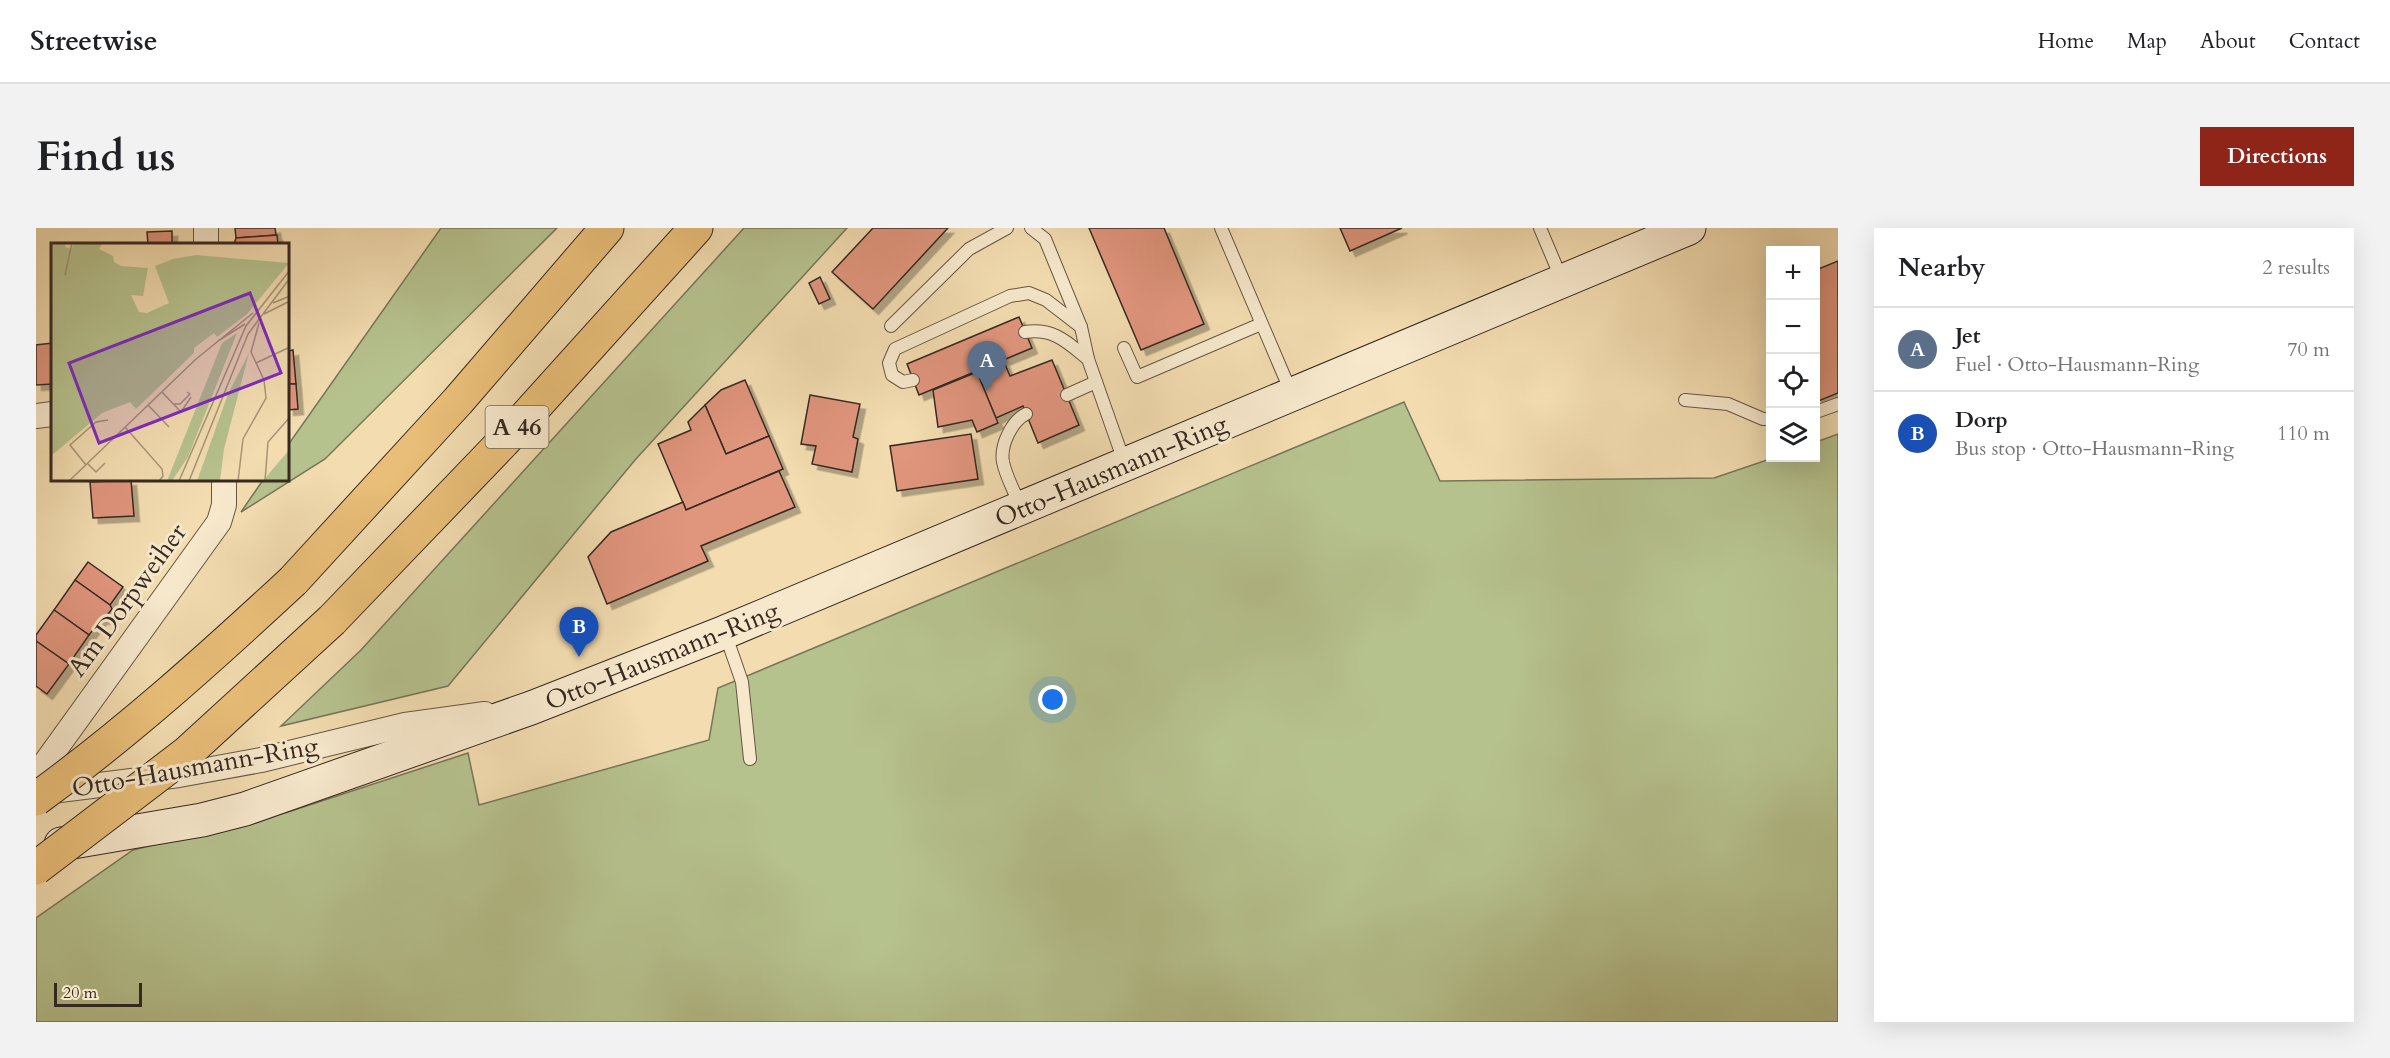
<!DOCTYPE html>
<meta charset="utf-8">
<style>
body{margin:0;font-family:Cardo,serif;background:#f2f2f2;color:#202124}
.controls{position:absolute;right:18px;top:18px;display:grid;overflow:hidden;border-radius:0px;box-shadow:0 6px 24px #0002}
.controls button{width:54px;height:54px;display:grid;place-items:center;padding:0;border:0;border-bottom:2px solid #e0e0e0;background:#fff;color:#202124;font:30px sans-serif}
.scale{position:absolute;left:18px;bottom:15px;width:88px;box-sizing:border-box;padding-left:6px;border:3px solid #362921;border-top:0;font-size:16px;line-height:21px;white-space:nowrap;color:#362921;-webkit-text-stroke:4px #f7e8cc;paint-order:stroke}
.you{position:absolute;left:1017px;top:472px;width:21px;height:21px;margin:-15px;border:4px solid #fff;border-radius:50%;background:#1a73e8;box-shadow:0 0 0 9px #1a73e833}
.badge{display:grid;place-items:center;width:39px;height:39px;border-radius:50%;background:#8f2418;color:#fff;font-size:20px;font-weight:700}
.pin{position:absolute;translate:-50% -50px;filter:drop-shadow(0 2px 3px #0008)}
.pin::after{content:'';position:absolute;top:32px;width:21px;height:18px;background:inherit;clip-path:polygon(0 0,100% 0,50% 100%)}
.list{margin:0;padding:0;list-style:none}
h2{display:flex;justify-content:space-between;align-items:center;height:78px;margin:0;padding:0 24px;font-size:26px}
h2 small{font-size:20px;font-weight:400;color:#757577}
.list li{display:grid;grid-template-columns:39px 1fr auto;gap:18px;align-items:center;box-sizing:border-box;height:84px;padding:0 24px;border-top:2px solid #e0e0e0}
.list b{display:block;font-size:22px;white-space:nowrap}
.list p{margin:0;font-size:20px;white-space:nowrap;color:#757577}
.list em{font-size:20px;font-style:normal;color:#757577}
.icon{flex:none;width:33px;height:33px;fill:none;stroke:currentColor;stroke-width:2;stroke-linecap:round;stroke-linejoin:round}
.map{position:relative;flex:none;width:1802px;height:794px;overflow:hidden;border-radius:0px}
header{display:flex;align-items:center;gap:36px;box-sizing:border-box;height:84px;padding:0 30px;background:#fff;border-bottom:2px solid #e0e0e0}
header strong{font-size:28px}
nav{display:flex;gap:33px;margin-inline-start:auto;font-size:21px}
.intro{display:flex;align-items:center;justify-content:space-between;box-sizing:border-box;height:144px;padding:0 36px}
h1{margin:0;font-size:42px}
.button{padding:15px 27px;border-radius:0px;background:#8f2418;color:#fff;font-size:21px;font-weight:700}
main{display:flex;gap:36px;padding:0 36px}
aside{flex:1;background:#fff;border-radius:0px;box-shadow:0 6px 24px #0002}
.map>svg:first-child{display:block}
.green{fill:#b6c28e;stroke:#767658;stroke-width:1.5}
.building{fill:#e0957d;stroke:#362921;stroke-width:1.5;filter:url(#shadow)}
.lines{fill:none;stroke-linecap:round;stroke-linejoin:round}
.lane-casing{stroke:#655645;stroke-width:14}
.street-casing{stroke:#655645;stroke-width:26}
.secondary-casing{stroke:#362921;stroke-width:35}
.highway-casing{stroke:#362921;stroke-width:35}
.lane{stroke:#f7e8cc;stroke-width:12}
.street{stroke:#f7e8cc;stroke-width:24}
.secondary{stroke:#f7e8cc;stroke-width:33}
.highway{stroke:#e9be78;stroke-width:33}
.highway-bridge-casing{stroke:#362921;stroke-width:35;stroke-linecap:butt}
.highway-bridge{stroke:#e9be78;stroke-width:33}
.labels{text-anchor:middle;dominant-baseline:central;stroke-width:6;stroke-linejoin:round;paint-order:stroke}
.shield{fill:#f7e8cc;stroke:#706254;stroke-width:1.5}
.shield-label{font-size:24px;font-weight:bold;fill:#362921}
.street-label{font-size:26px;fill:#362921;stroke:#f7e8cc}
.inset-road{fill:none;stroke:#a79477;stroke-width:1.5}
.view{fill:#7b2cbf;fill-opacity:0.15;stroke:#7b2cbf;stroke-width:3}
.inset-edge{fill:none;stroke:#362921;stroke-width:3}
</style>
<header>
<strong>Streetwise</strong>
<nav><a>Home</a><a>Map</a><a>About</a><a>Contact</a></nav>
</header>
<div class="intro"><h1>Find us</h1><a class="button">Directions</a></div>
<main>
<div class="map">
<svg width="1802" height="794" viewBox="0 0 1802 794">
<defs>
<filter id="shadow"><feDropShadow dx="5.5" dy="5.5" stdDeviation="0" flood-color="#0004"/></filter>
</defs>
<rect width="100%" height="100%" fill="#f2dcb0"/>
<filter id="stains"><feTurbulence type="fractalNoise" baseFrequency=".00333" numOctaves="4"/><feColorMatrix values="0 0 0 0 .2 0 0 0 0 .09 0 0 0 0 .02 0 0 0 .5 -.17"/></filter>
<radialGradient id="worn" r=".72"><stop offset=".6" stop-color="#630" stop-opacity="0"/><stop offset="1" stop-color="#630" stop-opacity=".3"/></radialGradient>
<g class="green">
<path d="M405,0H521L289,231L205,284L227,252H252V217Z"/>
<path d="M708,0H811L599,232L412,458L245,498L325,422Z"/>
<path d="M1368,174L1404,253L1678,250L1737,230H1780V214L1802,206V794H0V690L97,622L252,584L432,525L443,577L673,512L682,460Z"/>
</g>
<g class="building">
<path d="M199,0H239L240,7L200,10Z"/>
<path d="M837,0H912L837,81L796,44Z"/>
<path d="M1053,0H1128L1168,96L1105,122Z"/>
<path d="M1304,0H1366L1314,23Z"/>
<path d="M136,3V16H112L111,4Z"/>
<path d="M241,7L242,16H198L200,10Z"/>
<path d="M1802,33V165L1780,174V42Z"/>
<path d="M784,49L794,71L783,76L773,55Z"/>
<path d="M983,89L996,120L883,167L871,136Z"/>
<path d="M16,115V156L0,157V117Z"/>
<path d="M257,122L260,156H252V123Z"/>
<path d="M1016,132L1043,197L1002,215L987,178L960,190L941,145L968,134L974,148Z"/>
<path d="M941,144L962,195L941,204L936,192L902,199L897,162Z"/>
<path d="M709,152L733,208L690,226L669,177L685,162Z"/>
<path d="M252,156H260L262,181L252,182Z"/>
<path d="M774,167L824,176L817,209L822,211L816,244L776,236L780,218L765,216Z"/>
<path d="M669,177L690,226L733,208L747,241L650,282L622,216L655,202L652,194Z"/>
<path d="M935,206L942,251L861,263L854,218Z"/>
<path d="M743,243L759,279L665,318L672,333L571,376L552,329L575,304L647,274L650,282Z"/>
<path d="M95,252L98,288L57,290L54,254Z"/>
<path d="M52,334L87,359L74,377L39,352Z"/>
<path d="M39,352L74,377L76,381L68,391L66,390L53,407L18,382Z"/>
<path d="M18,382L53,407L33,436L0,413V407Z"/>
<path d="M0,413L33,436L11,466L0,458Z"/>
</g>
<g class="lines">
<defs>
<g id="lane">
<path d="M995,0L1009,11L1045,99L1052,131L1089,236"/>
<path d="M1185,0L1255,164"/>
<path d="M1504,0L1526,52"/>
<path d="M855,98L933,21L971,0"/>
<path d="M989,104C1018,100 1031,114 1052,131"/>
<path d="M1088,120L1101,149L1225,96"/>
<path d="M877,152L867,154L856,147L853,135L859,121L974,68L993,65L1010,72L1045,99"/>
<path d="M1031,167L1060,154"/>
<path d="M1649,172L1692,176L1727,191H1734"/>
<path d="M1780,184L1802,176"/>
<path d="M984,278C979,264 970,249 967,234C964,217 976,193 990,186"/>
<path d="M689,405L706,454L714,531"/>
</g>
<g id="street">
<path d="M170,0V16"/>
<path d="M0,188L16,186"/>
<path d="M0,548L183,294L188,277V252"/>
<path d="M8,564L143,547L225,532L369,497L449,486"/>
</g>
<path id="secondary" d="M25,616L166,592L209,581L495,480L689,404L1653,0"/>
<g id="highway">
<path d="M257,353L422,173L571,0"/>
<path d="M296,392L467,214L660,0"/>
</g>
</defs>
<use href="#lane" class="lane-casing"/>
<use href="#street" class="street-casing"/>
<use href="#secondary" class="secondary-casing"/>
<use href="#highway" class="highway-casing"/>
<use href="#lane" class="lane"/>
<use href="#street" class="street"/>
<use href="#secondary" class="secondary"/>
<use href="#highway" class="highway"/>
<defs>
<g id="highway-bridge">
<path d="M0,571C92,504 174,430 257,353"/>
<path d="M0,640L151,525L296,392"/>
</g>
</defs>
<use href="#highway-bridge" class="highway-bridge-casing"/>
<use href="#highway-bridge" class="highway-bridge"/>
</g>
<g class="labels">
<rect class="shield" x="449.5" y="178" width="63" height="42" rx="4.5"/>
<g class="shield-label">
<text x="481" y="199">A 46</text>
</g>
<g class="street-label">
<text transform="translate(1075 243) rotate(-23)">Otto-Hausmann-Ring</text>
<text transform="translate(91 372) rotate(-54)">Am Dorpweiher</text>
<text transform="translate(626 428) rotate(-22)">Otto-Hausmann-Ring</text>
<text transform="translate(159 539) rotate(-10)">Otto-Hausmann-Ring</text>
</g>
</g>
<g transform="translate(15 15)">
<rect width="238" height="238" fill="#f2dcb0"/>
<path d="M0,0H15L14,4L21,6L22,0H51L48,6L62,13L63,19L70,23L97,25L92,53L80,52L88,69L96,70L118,60L104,23L122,16L145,12L238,20L196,71L166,94L163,90L143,105V110L85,166L79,159L51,170L0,213ZM186,90L137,214L121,238H116L171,100ZM198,110L173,206L169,238H146L177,151ZM238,207V238H212L221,227Z" fill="#b6c28e"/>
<path class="inset-road" d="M14,32L21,0M222,60L239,53M213,71L239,58M167,98L194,81M205,120L239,104M111,149L130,169L140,154M123,161H129L139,151L136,149M97,162L118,184M74,184L111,226L112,233L108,238M36,220L45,229L54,220M35,222L19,202L45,179L57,177M18,238L145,116L202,70M128,238L195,83L239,27M138,238L197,91L239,35M187,238L192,196L215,155L213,137L200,109L208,80M214,238L217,199L239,174"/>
<path class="view" d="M199,50L230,130L48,200L18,120Z"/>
<rect width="238" height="238" class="inset-edge"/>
</g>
<rect width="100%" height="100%" filter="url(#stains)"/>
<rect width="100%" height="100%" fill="url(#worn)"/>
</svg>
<div class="controls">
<button>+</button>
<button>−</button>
<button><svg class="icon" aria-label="locate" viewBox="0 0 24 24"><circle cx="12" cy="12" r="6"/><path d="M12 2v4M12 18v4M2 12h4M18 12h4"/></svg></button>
<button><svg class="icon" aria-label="layers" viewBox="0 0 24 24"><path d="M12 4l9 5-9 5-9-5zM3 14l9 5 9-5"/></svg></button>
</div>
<div class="scale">20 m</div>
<div class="you"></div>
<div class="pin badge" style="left:951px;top:163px;background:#5c6f8a">A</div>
<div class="pin badge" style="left:543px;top:429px;background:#1a4fb4">B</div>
</div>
<aside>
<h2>Nearby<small>2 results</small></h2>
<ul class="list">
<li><span class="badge" style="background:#5c6f8a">A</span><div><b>Jet</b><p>Fuel · Otto-Hausmann-Ring</p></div><em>70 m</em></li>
<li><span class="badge" style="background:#1a4fb4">B</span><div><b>Dorp</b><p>Bus stop · Otto-Hausmann-Ring</p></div><em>110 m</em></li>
</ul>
</aside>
</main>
